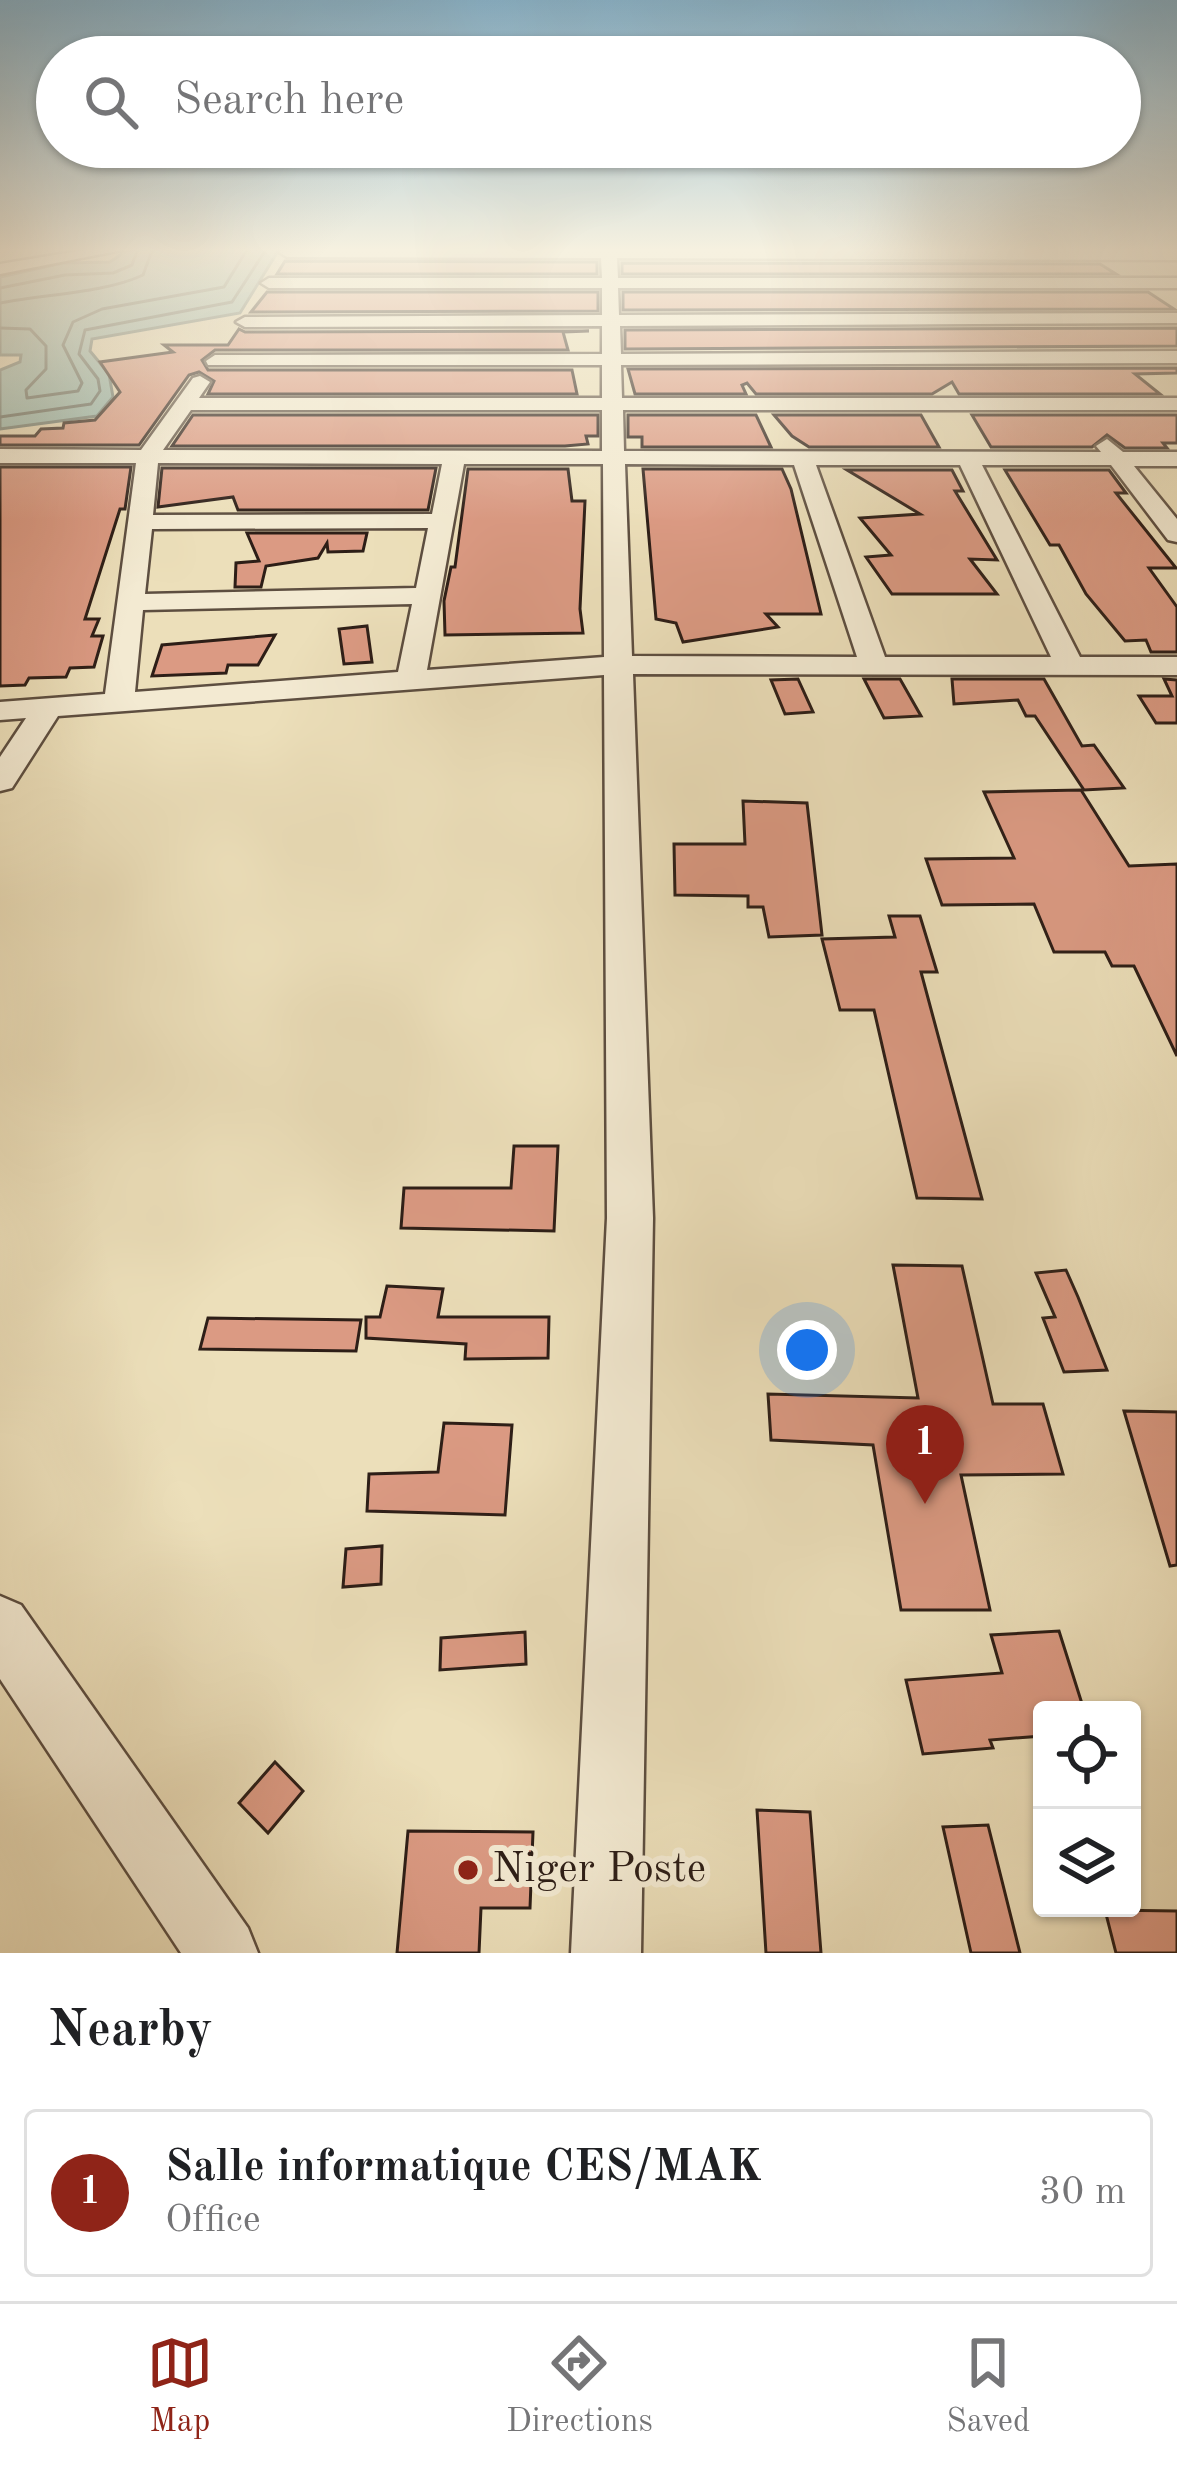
<!DOCTYPE html>
<style>
body{margin:0;font-family:"Old Standard TT",serif;background:#f6f6f6;color:#202124}
.controls{position:absolute;right:36px;bottom:36px;display:grid;overflow:hidden;border-radius:12px;box-shadow:0 3px 9px #0004}
.controls button{width:108px;height:108px;display:grid;place-items:center;padding:0;border:0;border-bottom:3px solid #e0e0e0;background:#fff;color:#202124;font:60px sans-serif}
.you{position:absolute;left:807px;top:1350px;width:42px;height:42px;margin:-30px;border:9px solid #fff;border-radius:50%;background:#1a73e8;box-shadow:0 0 0 18px #1a73e833}
.badge{display:grid;place-items:center;width:78px;height:78px;border-radius:50%;background:#8f2418;color:#fff;font-size:39px;font-weight:700}
.pin{position:absolute;translate:-50% -99px;filter:drop-shadow(0 3px 6px #0008)}
.pin::after{content:'';position:absolute;top:63px;width:42px;height:36px;background:inherit;clip-path:polygon(0 0,100% 0,50% 100%)}
.list{margin:0;padding:0;list-style:none}
h2{display:flex;justify-content:space-between;align-items:center;height:156px;margin:0;padding:0 48px;font-size:51px}
h2 small{font-size:39px;font-weight:400;color:#757577}
.list li{display:grid;grid-template-columns:78px 1fr auto;gap:36px;align-items:center;box-sizing:border-box;height:168px;margin:0 24px 24px;padding:0 24px;border:3px solid #e0e0e0;border-radius:12px}
.list b{display:block;font-size:45px;white-space:nowrap}
.list p{margin:0;font-size:39px;white-space:nowrap;color:#757577}
.list em{font-size:39px;font-style:normal;color:#757577}
.icon{flex:none;width:66px;height:66px;fill:none;stroke:currentColor;stroke-width:2;stroke-linecap:round;stroke-linejoin:round}
.map{position:relative;flex:none;width:1177px;height:1953px;overflow:hidden}
.search{position:absolute;background:#fff;box-shadow:0 3px 9px #0004;left:36px;right:36px;top:36px;height:132px;display:flex;align-items:center;gap:30px;box-sizing:border-box;padding:0 42px;border-radius:66px;color:#757577;font-size:45px}
.sheet{height:348px;background:#fff}
nav{display:flex;justify-content:space-around;align-items:center;box-sizing:border-box;height:168px;border-top:3px solid #e0e0e0;background:#fff;font-size:33px;color:#757577}
nav a{display:grid;justify-items:center;gap:6px}
nav .on{color:#8f2418}
.map>svg:first-child{display:block}
.water{fill:#99bcb2;stroke:#6e7d74;stroke-width:3}
.lines{fill:none;stroke-linecap:round;stroke-linejoin:round}
.shore{stroke:#636d64;stroke-width:3}
.building{fill:#db9a83;stroke:#2d1e17;stroke-width:3}
.minor-casing{stroke:#5d4e40;stroke-width:5}
.minor{fill:#f3ead2;fill-rule:evenodd}
.poi-dot{fill:#8f2418;stroke:#f3ead2;stroke-width:4.5}
.labels{text-anchor:middle;dominant-baseline:central;stroke-width:12;stroke-linejoin:round;paint-order:stroke}
.near-poi-label{font-size:42px;fill:#2d1e17;stroke:#f3ead2;text-anchor:start}
</style>
<div class="map">
<svg width="1177" height="1953" viewBox="0 0 1177 1953">
<rect width="100%" height="100%" fill="#ecdfba"/>
<filter id="stains"><feTurbulence type="fractalNoise" baseFrequency=".00167" numOctaves="4"/><feColorMatrix values="0 0 0 0 .2 0 0 0 0 .09 0 0 0 0 .02 0 0 0 .5 -.17"/></filter>
<radialGradient id="worn" r=".72"><stop offset=".6" stop-color="#630" stop-opacity="0"/><stop offset="1" stop-color="#630" stop-opacity=".3"/></radialGradient>
<path class="water" d="M149,248H280L240,313L92,339L90,351L109,374L113,397L97,416L0,429V370L20,362L21,355H0V277L63,263L110,262L126,251Z"/>
<g class="lines">
<g class="shore">
<path d="M0,288L65,275L113,273L132,265L138,248"/>
<path d="M0,303C45,294 105,293 143,275L153,248"/>
<path d="M0,328L30,329L46,346V369L26,390L27,398L78,391L82,383L63,345L73,322L102,309L224,287L248,248"/>
<path d="M0,417L91,404L100,391L98,379L79,354L85,330L232,302L267,248"/>
</g>
</g>
<g class="building">
<path d="M285,261L597,262V274H277Z"/>
<path d="M622,263L1100,264L1116,274H622Z"/>
<path d="M267,292H598V311L251,312Z"/>
<path d="M623,292H1148L1174,309L623,310Z"/>
<path d="M1177,328V346L625,349V330Z"/>
<path d="M239,329L245,332L589,331L563,332L568,350H215L202,360L208,370H572L577,394H208L214,381L199,372L189,375L139,445H0V436H35L41,429L63,428L64,423L95,420L120,392L100,362L173,352L164,345H228Z"/>
<path d="M1177,368V373L1135,374L1160,394H959L952,382L932,394H756L747,383L742,385L746,394H635L628,369Z"/>
<path d="M193,415H598V436H586L588,444L565,446H172Z"/>
<path d="M628,415H756L771,447H642V437H628Z"/>
<path d="M774,415H921L939,447H809L792,436Z"/>
<path d="M972,415H1177V443H1163L1167,448H1125L1107,435L1092,447H991Z"/>
<path d="M0,467H131L125,509H120L85,619H99L92,636H103L94,667L70,668L66,677L29,678L25,685L0,686Z"/>
<path d="M162,468H436L428,510H238L233,497L158,507Z"/>
<path d="M468,469H568L572,501H585L580,609L583,633L445,635L444,601L451,567H455Z"/>
<path d="M643,469H782L791,489L821,614H766L778,627L683,642L676,623L656,619Z"/>
<path d="M847,470H952L963,491H955L997,560L970,559L997,594H892L866,557L891,555L860,518L920,514Z"/>
<path d="M1005,470H1109L1126,493H1116L1176,568H1149L1177,607V652H1151L1146,640L1125,641L1086,594L1059,545H1050Z"/>
<path d="M247,533H367L363,551L328,552L327,543L318,558L266,566L261,587H235L236,563L259,561Z"/>
<path d="M367,626L372,662L344,664L339,629Z"/>
<path d="M275,635L258,665H228L226,673L152,676L162,645Z"/>
<path d="M798,679L813,712L785,714L771,680Z"/>
<path d="M864,679H900L921,716L884,718Z"/>
<path d="M952,679H1044L1082,746L1094,745L1124,788L1084,790L1035,716H1026L1018,700L954,704Z"/>
<path d="M1164,679L1177,680V723H1156L1139,696H1172Z"/>
<path d="M1081,790L1129,866L1177,864V1056L1134,966H1112L1105,952H1054L1034,904L942,905L926,859L1014,858L984,792Z"/>
<path d="M743,801L807,803L822,935L769,937L763,907H748V896L675,895L674,844H745Z"/>
<path d="M889,916H920L937,972H921L982,1199L917,1198L874,1010H840L822,939L895,937Z"/>
<path d="M514,1146H558L554,1231L401,1228L404,1188H511Z"/>
<path d="M893,1265L962,1266L993,1404H1043L1063,1474L961,1475L990,1610H901L873,1445L771,1440L768,1394L918,1398Z"/>
<path d="M1066,1270L1078,1297L1107,1370L1064,1372L1043,1318L1055,1317L1036,1273Z"/>
<path d="M387,1286L443,1289L438,1317H549L548,1358L465,1359L466,1344L366,1338V1317H380Z"/>
<path d="M208,1318L361,1320L356,1351L200,1349Z"/>
<path d="M1124,1411L1177,1412V1565L1170,1566Z"/>
<path d="M444,1423L512,1425L505,1515L367,1511L369,1474L438,1472Z"/>
<path d="M382,1546L381,1584L343,1587L346,1549Z"/>
<path d="M1059,1631L1084,1710H1042V1736L990,1740L993,1748L923,1754L906,1680L1002,1673L991,1635Z"/>
<path d="M525,1632L526,1664L440,1670L441,1638Z"/>
<path d="M275,1762L303,1791L268,1833L239,1803Z"/>
<path d="M757,1810L810,1812L821,1953H766Z"/>
<path d="M988,1825L1020,1953H971L943,1827Z"/>
<path d="M408,1831L533,1832L530,1908H481L479,1953H397Z"/>
<path d="M1105,1910L1177,1911V1953H1116Z"/>
</g>
<g class="lines">
<defs>
<g id="minor">
<path d="M97,248H132L0,274V264Z"/>
<path d="M284,248L1177,250V260L617,258L618,278H1177V288H618L619,315L1177,313V323L620,326L621,354L1177,351V363L621,365L622,398H1177V410H623L624,451L1101,452L1096,446L1107,439L1123,452H1177V466H1134L1177,519V542L1168,540L1111,465H982L1080,657H1177V675L633,674L653,1218L641,1953H571L607,1218L604,675L58,716L12,788L0,791V757L26,718L0,720V702L105,694L136,463H0V449L141,450L193,378L200,376L210,382L199,398H602V365H208L206,361L215,355L602,354V326L245,327L236,322L245,317L602,315V288H269L261,283L269,278H602L601,258L287,257L279,252ZM191,410H602V451L163,450ZM158,463L442,464L432,514L153,515ZM464,464H603L604,657L427,670ZM625,464L794,465L857,657L632,656ZM816,465H960L1051,657H885ZM428,528L416,588L145,594L152,529ZM412,604L398,672L135,692L143,610Z"/>
<path d="M0,1596L21,1605L248,1928L258,1953H181L0,1679Z"/>
</g>
</defs>
<use href="#minor" class="minor-casing"/>
<use href="#minor" class="minor"/>
</g>
<linearGradient id="sky" x2="0" y2="1"><stop stop-color="#88b7d2"/><stop offset="0.48" stop-color="#f6f1e0"/><stop offset="1" stop-color="#f6f1e0" stop-opacity="0"/></linearGradient>
<rect width="1177" height="521" fill="url(#sky)"/>
<circle class="poi-dot" cx="468" cy="1870" r="12"/>
<g class="labels">
<g class="near-poi-label">
<text x="492" y="1870">Niger Poste</text>
</g>
</g>
<rect width="100%" height="100%" filter="url(#stains)"/>
<rect width="100%" height="100%" fill="url(#worn)"/>
</svg>
<div class="controls">
<button><svg class="icon" aria-label="locate" viewBox="0 0 24 24"><circle cx="12" cy="12" r="6"/><path d="M12 2v4M12 18v4M2 12h4M18 12h4"/></svg></button>
<button><svg class="icon" aria-label="layers" viewBox="0 0 24 24"><path d="M12 4l9 5-9 5-9-5zM3 14l9 5 9-5"/></svg></button>
</div>
<div class="you"></div>
<div class="pin badge" style="left:925px;top:1504px">1</div>
<div class="search"><svg class="icon" aria-label="search" viewBox="0 0 24 24"><circle cx="10" cy="10" r="6"/><path d="M15 15l6 6"/></svg>Search here</div>
</div>
<section class="sheet">
<h2>Nearby<small></small></h2>
<ul class="list">
<li><span class="badge">1</span><div><b>Salle informatique CES/MAK</b><p>Office</p></div><em>30 m</em></li>
</ul>
</section>
<nav>
<a class="on"><svg class="icon" aria-label="map" viewBox="0 0 24 24"><path d="M3 6l6-2 6 2 6-2v14l-6 2-6-2-6 2zM9 4v14M15 6v14"/></svg>Map</a>
<a><svg class="icon" aria-label="directions" viewBox="0 0 24 24"><path d="M12 3l9 9-9 9-9-9zM9 14v-3h6M13 9l2 2-2 2"/></svg>Directions</a>
<a><svg class="icon" aria-label="saved" viewBox="0 0 24 24"><path d="M7 4h10v16l-5-4-5 4z"/></svg>Saved</a>
</nav>
